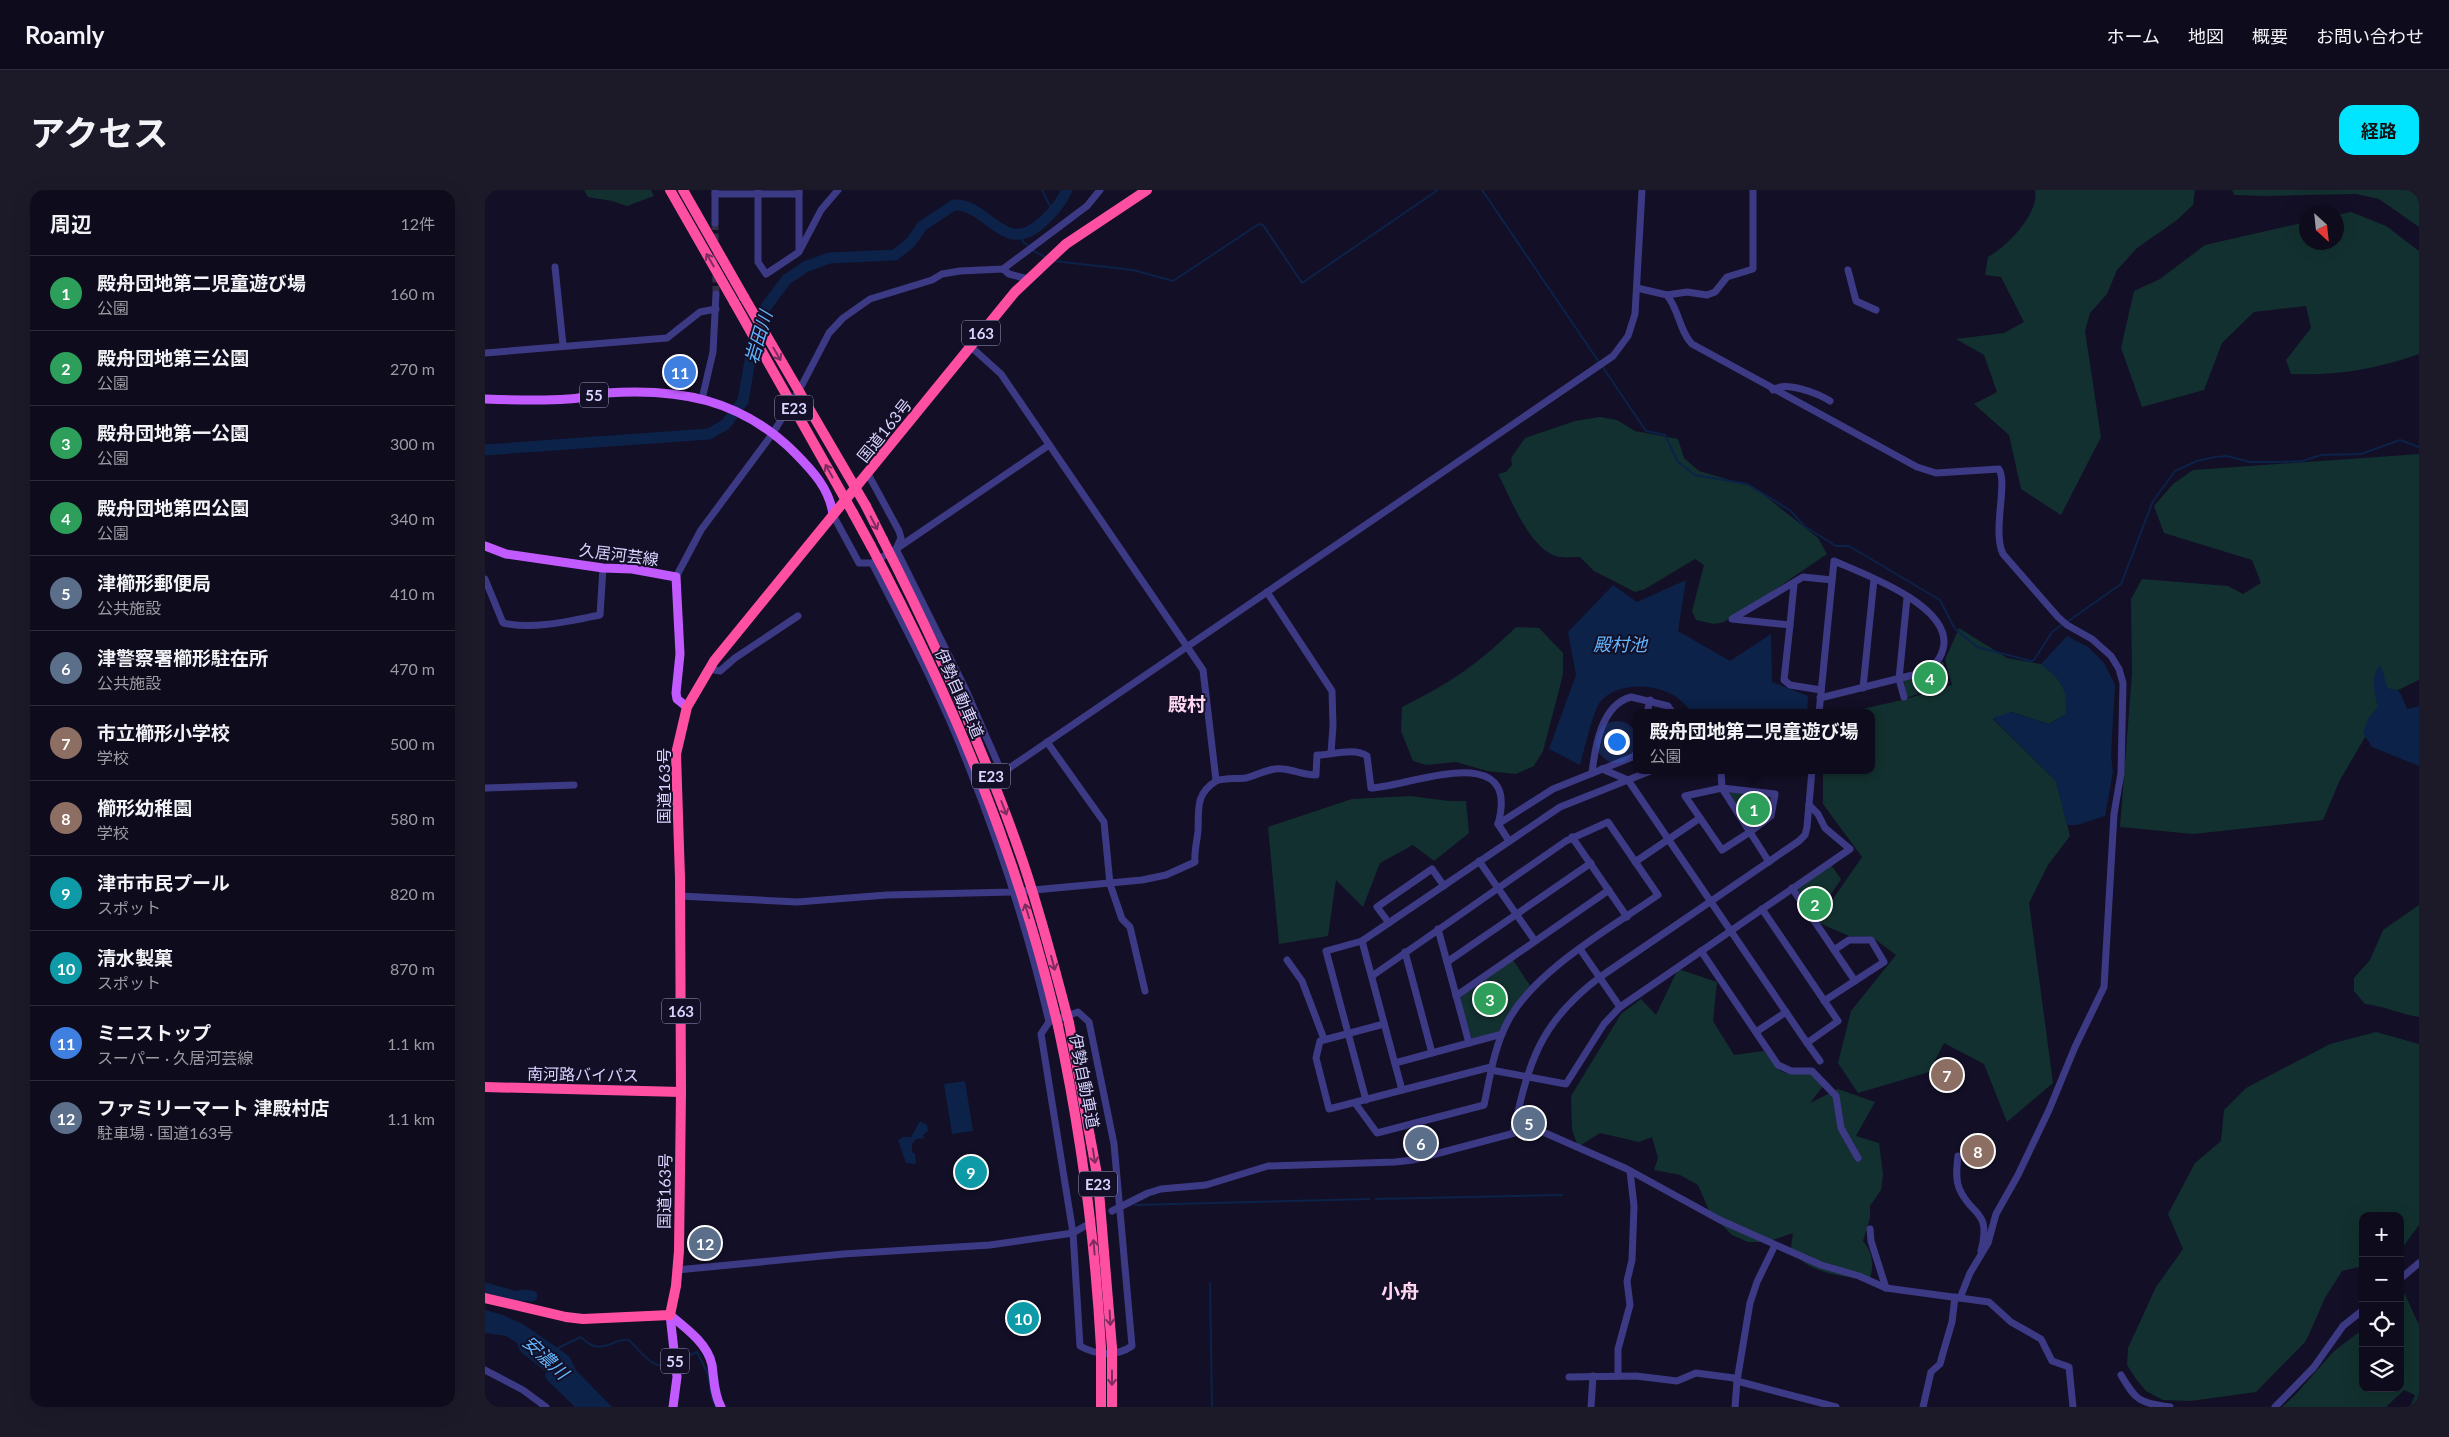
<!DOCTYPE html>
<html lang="ja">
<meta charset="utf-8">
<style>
body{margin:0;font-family:Lato,"Noto Sans JP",sans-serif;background:#1c1929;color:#f1f3f6}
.controls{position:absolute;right:15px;bottom:15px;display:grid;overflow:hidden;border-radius:10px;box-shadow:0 5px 20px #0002}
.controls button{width:45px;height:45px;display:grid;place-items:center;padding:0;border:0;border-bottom:1px solid #2e2b3b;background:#0e0b1c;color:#f1f3f6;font:25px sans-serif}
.compass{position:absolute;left:1814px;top:15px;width:45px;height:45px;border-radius:50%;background:#0e0b1c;box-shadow:0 5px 20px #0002;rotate:153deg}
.you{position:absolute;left:1131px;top:551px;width:18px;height:18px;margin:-12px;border:4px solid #fff;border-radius:50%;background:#1a73e8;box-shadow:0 0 0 8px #1a73e833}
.badge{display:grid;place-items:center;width:32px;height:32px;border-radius:50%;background:#00e5ff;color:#fff;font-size:16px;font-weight:700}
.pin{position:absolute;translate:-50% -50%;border:2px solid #fff;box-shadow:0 1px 5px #0006}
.popup{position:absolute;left:1148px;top:519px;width:242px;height:65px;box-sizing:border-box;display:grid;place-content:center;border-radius:10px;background:#0e0b1c;filter:drop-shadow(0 1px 4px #0005);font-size:16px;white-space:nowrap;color:#9b9ba3}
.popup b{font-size:19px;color:#f1f3f6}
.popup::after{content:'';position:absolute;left:50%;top:100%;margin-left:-10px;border:10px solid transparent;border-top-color:#0e0b1c}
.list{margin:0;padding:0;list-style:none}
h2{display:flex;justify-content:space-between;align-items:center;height:65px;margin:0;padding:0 20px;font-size:21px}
h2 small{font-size:16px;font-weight:400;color:#9b9ba3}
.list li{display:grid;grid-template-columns:32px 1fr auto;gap:15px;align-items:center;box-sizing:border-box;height:75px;padding:0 20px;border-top:1px solid #2e2b3b}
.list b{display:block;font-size:19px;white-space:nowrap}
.list p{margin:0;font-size:16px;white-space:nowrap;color:#9b9ba3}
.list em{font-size:16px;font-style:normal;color:#9b9ba3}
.icon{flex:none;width:28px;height:28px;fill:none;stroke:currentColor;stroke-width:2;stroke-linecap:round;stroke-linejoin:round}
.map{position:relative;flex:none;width:1934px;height:1217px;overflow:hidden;border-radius:15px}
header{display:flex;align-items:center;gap:30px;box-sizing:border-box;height:70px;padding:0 25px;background:#0e0b1c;border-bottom:1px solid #2e2b3b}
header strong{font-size:24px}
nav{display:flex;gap:28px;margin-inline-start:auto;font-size:18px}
.intro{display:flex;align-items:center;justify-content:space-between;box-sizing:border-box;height:120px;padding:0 30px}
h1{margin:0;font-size:35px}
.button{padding:12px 22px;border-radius:15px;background:#00e5ff;color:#111;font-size:18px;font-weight:700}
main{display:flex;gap:30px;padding:0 30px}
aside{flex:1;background:#0e0b1c;border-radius:15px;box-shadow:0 5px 20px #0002}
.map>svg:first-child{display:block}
.green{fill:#12302f}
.water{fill:#0c2248}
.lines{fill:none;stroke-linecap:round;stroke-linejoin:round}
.stream{stroke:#0c2248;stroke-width:2}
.river{stroke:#0c2248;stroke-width:11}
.minor-tunnel{stroke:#312d47;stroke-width:7;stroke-dasharray:7 3.5;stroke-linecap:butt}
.minor{stroke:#3d3a85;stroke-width:7}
.major{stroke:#c25bff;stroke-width:9}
.highway{stroke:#ff4fa3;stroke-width:10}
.highway-bridge{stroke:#ff4fa3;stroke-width:10}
.oneway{stroke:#7d2c5e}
.labels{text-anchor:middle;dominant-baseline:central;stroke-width:4;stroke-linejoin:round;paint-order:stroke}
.shield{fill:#130f26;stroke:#9e99be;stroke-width:1}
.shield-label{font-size:15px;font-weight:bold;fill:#d9d4ff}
.street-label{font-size:16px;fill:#d9d4ff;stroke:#130f26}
.water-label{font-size:18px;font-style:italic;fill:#62b6ff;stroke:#130f26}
.quarter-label{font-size:19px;font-weight:bold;fill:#ffd6f0;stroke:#130f26}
</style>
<header>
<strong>Roamly</strong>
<nav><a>ホーム</a><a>地図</a><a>概要</a><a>お問い合わせ</a></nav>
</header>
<div class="intro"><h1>アクセス</h1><a class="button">経路</a></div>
<main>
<aside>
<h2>周辺<small>12件</small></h2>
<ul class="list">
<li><span class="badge" style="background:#2e9e5b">1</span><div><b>殿舟団地第二児童遊び場</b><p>公園</p></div><em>160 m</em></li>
<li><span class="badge" style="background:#2e9e5b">2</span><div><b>殿舟団地第三公園</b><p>公園</p></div><em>270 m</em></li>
<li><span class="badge" style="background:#2e9e5b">3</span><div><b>殿舟団地第一公園</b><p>公園</p></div><em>300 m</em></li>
<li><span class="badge" style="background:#2e9e5b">4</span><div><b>殿舟団地第四公園</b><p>公園</p></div><em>340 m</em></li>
<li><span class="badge" style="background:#5c6f8a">5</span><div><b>津櫛形郵便局</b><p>公共施設</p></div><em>410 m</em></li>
<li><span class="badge" style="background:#5c6f8a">6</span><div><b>津警察署櫛形駐在所</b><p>公共施設</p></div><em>470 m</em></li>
<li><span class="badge" style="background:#8d6e63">7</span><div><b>市立櫛形小学校</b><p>学校</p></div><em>500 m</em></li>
<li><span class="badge" style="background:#8d6e63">8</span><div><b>櫛形幼稚園</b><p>学校</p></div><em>580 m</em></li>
<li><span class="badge" style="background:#0f9aa8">9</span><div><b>津市市民プール</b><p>スポット</p></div><em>820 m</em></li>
<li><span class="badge" style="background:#0f9aa8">10</span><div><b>清水製菓</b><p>スポット</p></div><em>870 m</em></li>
<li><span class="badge" style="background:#3f7fe0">11</span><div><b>ミニストップ</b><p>スーパー · 久居河芸線</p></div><em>1.1 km</em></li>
<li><span class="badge" style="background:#5c6f8a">12</span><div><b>ファミリーマート 津殿村店</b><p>駐車場 · 国道163号</p></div><em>1.1 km</em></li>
</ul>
</aside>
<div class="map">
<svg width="1934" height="1217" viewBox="0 0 1934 1217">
<rect width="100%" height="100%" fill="#130f26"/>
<g class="green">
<path d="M99,0H166L169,6L142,16L127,11L103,7Z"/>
<path d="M1550,0H1710L1708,15L1692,30L1652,58L1632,80L1622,104L1605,123L1600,141L1616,247L1576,325L1536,299L1524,245L1489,214L1512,202L1499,165L1471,149L1519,143L1539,132L1516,87L1500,85L1503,67C1522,57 1555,23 1550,0Z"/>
<path d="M1747,0H1934V37L1894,9L1871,4L1779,6L1749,5Z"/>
<path d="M1866,22L1901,36L1934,61V164C1892,179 1851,186 1806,184L1801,170L1826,138L1821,116L1769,122L1737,153L1719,200L1657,217L1636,158L1649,101L1675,89L1720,55L1821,32L1822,52H1852V25Z"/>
<path d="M1115,227L1132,230L1150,241L1193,249L1199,268L1214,281L1269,297L1333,348L1342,364L1279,407L1239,432L1229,434L1211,430L1207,421L1219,375L1210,369L1160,399L1150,402L1109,381L1095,367C1089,367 1082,368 1075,367C1045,362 1026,308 1013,284L1021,282L1027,275L1026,268L1040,248L1090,231Z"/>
<path d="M1934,264V490L1905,504L1854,592L1838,630L1708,644L1635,637L1647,483L1646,409L1657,389L1743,396L1758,404L1776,393L1767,370L1679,343L1669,316L1688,294L1708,280Z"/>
<path d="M1031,437L1054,438L1078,463V484L1072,508L1058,561L1049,576L1031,584L1002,581L971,572L941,575L928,571L916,541L917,517C965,493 992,475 1031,437Z"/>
<path d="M1474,438L1522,468L1556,474L1572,487L1582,505L1581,524L1564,534L1527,522L1508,529L1571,591L1585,646L1563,675L1544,713L1568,893L1522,932L1499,874L1459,853L1444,882L1373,903L1353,873L1366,821L1411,765L1387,747L1364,746L1332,732L1377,667L1338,614V580H1386V523H1360L1421,509L1467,495L1460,470Z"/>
<path d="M1458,471L1464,494L1421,508L1419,491L1448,480Z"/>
<path d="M1244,602L1285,606L1287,608L1283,624L1268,637H1265Z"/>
<path d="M926,606L964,611H981L984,643L949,671L928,655L895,673L878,717L851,690L843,746L794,754L783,637L867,609Z"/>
<path d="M1346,675L1356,689L1330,729L1312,698Z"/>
<path d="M1934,715V827C1915,824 1899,816 1880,814L1869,801V788L1885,770L1898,740Z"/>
<path d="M1028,770L1046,797L1014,841L987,849L975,810L976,807Z"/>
<path d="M1193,779L1232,792L1228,831L1249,865L1279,861C1287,872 1293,885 1309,884C1315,884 1319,883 1325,884L1339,895L1325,913L1353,899L1390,912L1371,946L1394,953L1398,984L1396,1000L1385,1016V1028L1378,1051C1388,1063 1389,1074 1385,1089C1367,1089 1330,1083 1316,1070C1312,1066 1309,1061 1306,1057L1308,1043L1282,1052H1263L1247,1045L1225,1023L1213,995L1195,985L1169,980L1173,968L1167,947L1154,952L1115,943L1093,957L1087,939L1086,906L1136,824L1156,809L1171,825Z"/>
<path d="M1891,842L1934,854V1035L1915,1061V1026H1878V1076L1857,1081L1840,1108L1821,1151L1771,1202L1706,1211L1678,1210L1661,1201L1651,1189L1642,1175L1643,1158L1671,1097L1698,1059L1683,1024L1710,973L1736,951L1739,920L1761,898L1845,854Z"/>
<path d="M1917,1098L1934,1135V1217H1925L1930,1205L1919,1200L1901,1217H1797L1811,1204L1849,1161L1878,1139V1198H1915Z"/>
</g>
<g class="water">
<path d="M1201,390L1193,441L1245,471L1286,444L1287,492L1323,506L1322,523H1206C1191,493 1135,487 1115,512C1108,521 1099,562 1095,575L1064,559L1091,485L1083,442L1128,395L1152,412Z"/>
<path d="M1582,446L1603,457L1619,473L1630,495L1626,565L1628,582L1620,626L1592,635H1582L1571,591L1508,528L1526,522L1564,534L1581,524C1583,497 1576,491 1556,474Z"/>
<path d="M1896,475L1902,497L1908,500L1911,499L1916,504L1922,519L1934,516V576L1887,557L1878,543L1883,529L1893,516C1889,505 1885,483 1896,475Z"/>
<path d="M480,891L488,941L467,944L459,894Z"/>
<path d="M435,931L442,935L443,941L438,945L439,948L431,949L427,954V962L430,964L431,972L430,974L421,973L413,950L418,947H426Z"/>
<path d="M0,1120L18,1125L38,1134L84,1166L91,1180L127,1217H90L63,1191L60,1187L61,1182L35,1161L32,1153L21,1146L0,1143Z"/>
</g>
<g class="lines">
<g class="stream">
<path d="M557,0L565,16L567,24"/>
<path d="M997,0L1114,172"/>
<path d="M537,46L538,52L544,56"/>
<path d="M547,60L560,67"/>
<path d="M569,71L648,80L688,91L774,34L778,35L817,93L953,0"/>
<path d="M1117,176L1161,241L1180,245L1193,272L1210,285L1262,294L1306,321L1319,336L1351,356H1364L1455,410L1470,439L1492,457L1546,471L1549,470L1567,442L1578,434"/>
<path d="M1582,432L1636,394L1668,311L1690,281L1712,271L1730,267L1742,266L1765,272H1794L1818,271L1836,265L1876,264L1915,250L1934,257"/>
<path d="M891,1009L1077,1005"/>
<path d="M650,1015L884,1009"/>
<path d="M725,1093L727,1217"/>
<path d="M71,1159L96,1147C116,1169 130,1146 144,1150C155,1160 168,1182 185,1174"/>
<path d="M196,1169L212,1162L223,1184L227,1208L231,1217"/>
</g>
<g class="river">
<path d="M0,260L224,244L241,234L258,211L267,159L278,121L301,90L320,77L344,68L410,65L426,52L437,36L469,15C502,13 518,65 554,35C566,25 575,15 582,0"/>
<path d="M0,1098L32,1107L38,1105L47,1106"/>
</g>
<path class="minor-tunnel" d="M230,33L231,104"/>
<g class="minor">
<path d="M273,0V72L281,84L314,62L336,20L353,0"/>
<path d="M314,0V59"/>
<path d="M230,4H314"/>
<path d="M230,33V0"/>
<path d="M70,77L78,155"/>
<path d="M518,79L524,84L543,89"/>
<path d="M1363,80L1371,111L1391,120"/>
<path d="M1152,98L1182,105L1202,102L1222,105L1230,102L1242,87L1268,79V0"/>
<path d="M1182,105C1194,120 1195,142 1207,154L1432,277L1451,283L1514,279C1523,294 1507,341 1518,364L1573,427L1582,435L1607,449L1626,466L1634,479L1638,493L1636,583L1629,624L1619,797L1590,857L1564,920L1533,985L1511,1024L1503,1053L1485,1083L1475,1108"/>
<path d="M485,156L516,184L718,480L731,590"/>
<path d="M0,163L182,148L215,122L231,119"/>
<path d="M1288,200C1300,190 1334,204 1345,211"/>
<path d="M217,209L228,162L231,104"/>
<path d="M383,284L414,341L416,348L411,359L480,498L517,583L1128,166L1143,146L1150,124L1157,0"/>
<path d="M348,325L374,373H387L411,359L564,255"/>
<path d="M387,373C421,439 456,505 483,575C516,658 544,745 564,832"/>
<path d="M191,387L216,340L288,243L318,193L344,143L358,128L385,109L447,90L457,84L475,81L518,79L602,16L615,0"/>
<path d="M0,389L18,433C49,440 84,431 115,425L118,378"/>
<path d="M782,402L847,501L848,536L846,563"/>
<path d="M1305,435L1309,394"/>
<path d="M224,479L235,481L250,468L313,426"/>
<path d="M1378,498L1389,389"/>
<path d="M1336,500L1305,495L1299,490L1305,435L1247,429L1318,387L1347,390"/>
<path d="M1419,507L1414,489L1422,408"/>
<path d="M1162,523L1165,510"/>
<path d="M1334,523L1349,371C1379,384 1462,414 1459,454C1457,469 1449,477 1436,483L1335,508"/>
<path d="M562,552L619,632L625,694L637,729L645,737L660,801"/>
<path d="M1117,579L1143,590L1322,853L1353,831L1277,719"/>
<path d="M1236,580L1237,598L1265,642L1237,660L1200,606L1237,598L1290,604L1286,626L1265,642L1284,672"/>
<path d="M1107,583C1110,557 1116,515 1146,507L1183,516L1188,523"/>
<path d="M0,598L89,595"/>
<path d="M1013,634L1068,599L1150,566L1152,560"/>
<path d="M1013,634L1024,651"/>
<path d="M1087,647L1142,727"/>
<path d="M994,671L1050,751"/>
<path d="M1150,672L1215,628"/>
<path d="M1307,698L1370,791"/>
<path d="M195,706L312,712L402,705L527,702L657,690L681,685L710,672C709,661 712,652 713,641C714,620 710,604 731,591C737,588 752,589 761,588C773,585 785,577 798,579C809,580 819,585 831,585L832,565C847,565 869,557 882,566L886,598C923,597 1037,547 1013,634"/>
<path d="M904,733L892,717L947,679L959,696"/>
<path d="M953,739L984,853"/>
<path d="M877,751L917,900"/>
<path d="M1095,759L1135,817"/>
<path d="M1216,761L1293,875L1306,881H1327L1351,906L1356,938L1373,968"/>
<path d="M920,762L947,863"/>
<path d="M802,770L817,791L839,849"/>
<path d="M962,772L1106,673"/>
<path d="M971,806L1124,700"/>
<path d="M1339,811L1399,772L1386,750H1364L1349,760"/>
<path d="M593,822L604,832L629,954L647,1156C631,1167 611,1165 595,1156L588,1043L556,844L564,832Z"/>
<path d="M899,834L835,851L831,868L844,919L1006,877"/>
<path d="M1271,842L1301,822"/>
<path d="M1322,853L1335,871"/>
<path d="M910,873L1017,844"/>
<path d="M1006,880L1081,894L1119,834L1135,817L1365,659L1340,638L1333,624L1324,615"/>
<path d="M881,910L841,761L877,751L1075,617L1168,580"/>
<path d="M870,913L892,943L999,915C1005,887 1009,857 1023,831C1050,780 1126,738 1173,705L1123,632L1081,651L887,786"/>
<path d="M1028,943C1044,872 1054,833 1115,787L1314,651L1320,645L1322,637L1327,580"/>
<path d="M1473,966C1472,976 1470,988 1474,998C1486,1027 1507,1019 1496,1061"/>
<path d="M627,1021L663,1003L676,999L721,995L783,976L910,972L928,970L1037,941L1058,942L1142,979L1235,1030L1336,1075L1374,1086L1401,1098L1504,1112L1526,1132L1556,1149L1567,1171L1584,1177L1588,1217"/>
<path d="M1385,1039L1386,1051L1401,1098"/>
<path d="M192,1080L358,1064L505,1055L588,1043L600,1036"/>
<path d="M1915,1089L1934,1073"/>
<path d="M0,1180L38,1200L61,1217"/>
<path d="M1636,1185C1652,1212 1654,1212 1685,1217"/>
<path d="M1133,1186V1159L1145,1115L1142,1091L1147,1070L1149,1016L1145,981"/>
<path d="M1084,1187L1151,1186L1192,1191L1211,1183L1249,1188L1252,1191L1351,1217"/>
<path d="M1106,1217L1108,1186"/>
<path d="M1250,1217L1252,1191L1265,1113L1272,1092L1290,1055"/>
<path d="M1438,1217L1446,1182L1455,1174L1458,1163L1467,1132L1470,1107"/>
<path d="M1790,1217L1829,1177L1858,1136L1878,1120"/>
</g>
<g class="major">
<path d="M0,209C28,210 56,211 83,209C96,209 108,204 121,203C194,198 255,209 309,262C327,280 345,299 348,325"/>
<path d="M0,356L21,364L118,378L147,379L191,387L195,464L191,503L192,509L202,517"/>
<path d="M185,1125C201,1138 223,1154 227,1175C229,1189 229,1205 236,1217"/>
<path d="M185,1125L192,1187L188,1217"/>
</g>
<g class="highway">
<path d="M185,0L249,112"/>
<path d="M198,0L259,107"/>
<path d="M381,316L398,350"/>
<path d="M368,323L386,356"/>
<path d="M584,833L613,990L627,1158"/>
<path d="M573,836C596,943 610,1049 616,1158"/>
<path d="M0,897L196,902"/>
<path d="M0,1108L81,1127L98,1129L185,1125L191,1096L194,1061L196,902L195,688L191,564L202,517L229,471L530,102L581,54L662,0"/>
</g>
<g class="highway-bridge">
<path d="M259,107L381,316"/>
<path d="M249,112L368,323"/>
<path d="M398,350C451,455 500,561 538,672C556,725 570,779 584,833"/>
<path d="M386,356C469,512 532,663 573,836"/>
<path d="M616,1158V1217"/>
<path d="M627,1158V1217"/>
</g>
</g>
<defs><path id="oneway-shaft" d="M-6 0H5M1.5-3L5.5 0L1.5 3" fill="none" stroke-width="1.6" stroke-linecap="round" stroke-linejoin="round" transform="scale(1.25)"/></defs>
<g class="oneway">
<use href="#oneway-shaft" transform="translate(225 70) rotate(-120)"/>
<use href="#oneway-shaft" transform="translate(292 164) rotate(60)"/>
<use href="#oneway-shaft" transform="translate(344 281) rotate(-119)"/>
<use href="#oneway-shaft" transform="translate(389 333) rotate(63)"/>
<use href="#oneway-shaft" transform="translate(519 618) rotate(69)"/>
<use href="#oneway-shaft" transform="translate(542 721) rotate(-107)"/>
<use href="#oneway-shaft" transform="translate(568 773) rotate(75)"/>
<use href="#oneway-shaft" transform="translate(609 966) rotate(81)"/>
<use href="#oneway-shaft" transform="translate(609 1057) rotate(-95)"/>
<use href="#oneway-shaft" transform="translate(625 1128) rotate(87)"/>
<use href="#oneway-shaft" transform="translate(627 1188) rotate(90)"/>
</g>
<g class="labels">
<g class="shield">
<rect x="477" y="130.5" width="38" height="25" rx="4"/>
<rect x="95" y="192.5" width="28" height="25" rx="4"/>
<rect x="290" y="205.5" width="38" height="25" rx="4"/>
<rect x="487" y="573.5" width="38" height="25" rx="4"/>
<rect x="177" y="808.5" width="38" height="25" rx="4"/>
<rect x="594" y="981.5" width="38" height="25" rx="4"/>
<rect x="176" y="1158.5" width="28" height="25" rx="4"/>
</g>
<g class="shield-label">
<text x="496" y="143">163</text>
<text x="109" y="205">55</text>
<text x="309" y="218">E23</text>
<text x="506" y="586">E23</text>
<text x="196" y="821">163</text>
<text x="613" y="994">E23</text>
<text x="190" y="1171">55</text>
</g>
<g class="street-label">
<text transform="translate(399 240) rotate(-51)">国道163号</text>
<text transform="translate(134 364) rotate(7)">久居河芸線</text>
<text transform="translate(475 503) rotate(66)">伊勢自動車道</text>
<text transform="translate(178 596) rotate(-90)">国道163号</text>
<text transform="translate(98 884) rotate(1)">南河路バイパス</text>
<text transform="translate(600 891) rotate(79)">伊勢自動車道</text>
<text transform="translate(179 1001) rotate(-89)">国道163号</text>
</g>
<g class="water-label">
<text transform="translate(273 147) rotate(-73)">岩田川</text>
<text x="1135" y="454">殿村池</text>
<text transform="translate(61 1167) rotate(43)">安濃川</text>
</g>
<g class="quarter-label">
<text x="702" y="513">殿村</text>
<text x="915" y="1100">小舟</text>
</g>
</g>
</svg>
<div class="controls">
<button>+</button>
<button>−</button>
<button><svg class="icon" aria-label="locate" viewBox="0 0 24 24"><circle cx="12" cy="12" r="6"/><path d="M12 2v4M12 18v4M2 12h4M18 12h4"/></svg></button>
<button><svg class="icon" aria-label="layers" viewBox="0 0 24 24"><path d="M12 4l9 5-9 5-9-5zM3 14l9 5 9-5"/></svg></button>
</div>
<svg class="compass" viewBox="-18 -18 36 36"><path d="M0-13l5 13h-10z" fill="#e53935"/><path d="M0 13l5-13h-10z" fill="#9b9ba3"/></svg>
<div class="you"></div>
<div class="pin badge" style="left:1269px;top:619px;background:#2e9e5b">1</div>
<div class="popup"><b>殿舟団地第二児童遊び場</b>公園</div>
<div class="pin badge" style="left:1330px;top:714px;background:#2e9e5b">2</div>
<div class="pin badge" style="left:1005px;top:809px;background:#2e9e5b">3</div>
<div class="pin badge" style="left:1445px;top:488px;background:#2e9e5b">4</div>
<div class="pin badge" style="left:1044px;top:933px;background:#5c6f8a">5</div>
<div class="pin badge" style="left:936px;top:953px;background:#5c6f8a">6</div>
<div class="pin badge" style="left:1462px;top:885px;background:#8d6e63">7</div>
<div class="pin badge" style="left:1493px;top:961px;background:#8d6e63">8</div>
<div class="pin badge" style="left:486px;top:982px;background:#0f9aa8">9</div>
<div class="pin badge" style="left:538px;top:1128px;background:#0f9aa8">10</div>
<div class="pin badge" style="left:195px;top:182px;background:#3f7fe0">11</div>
<div class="pin badge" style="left:220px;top:1053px;background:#5c6f8a">12</div>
</div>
</main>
